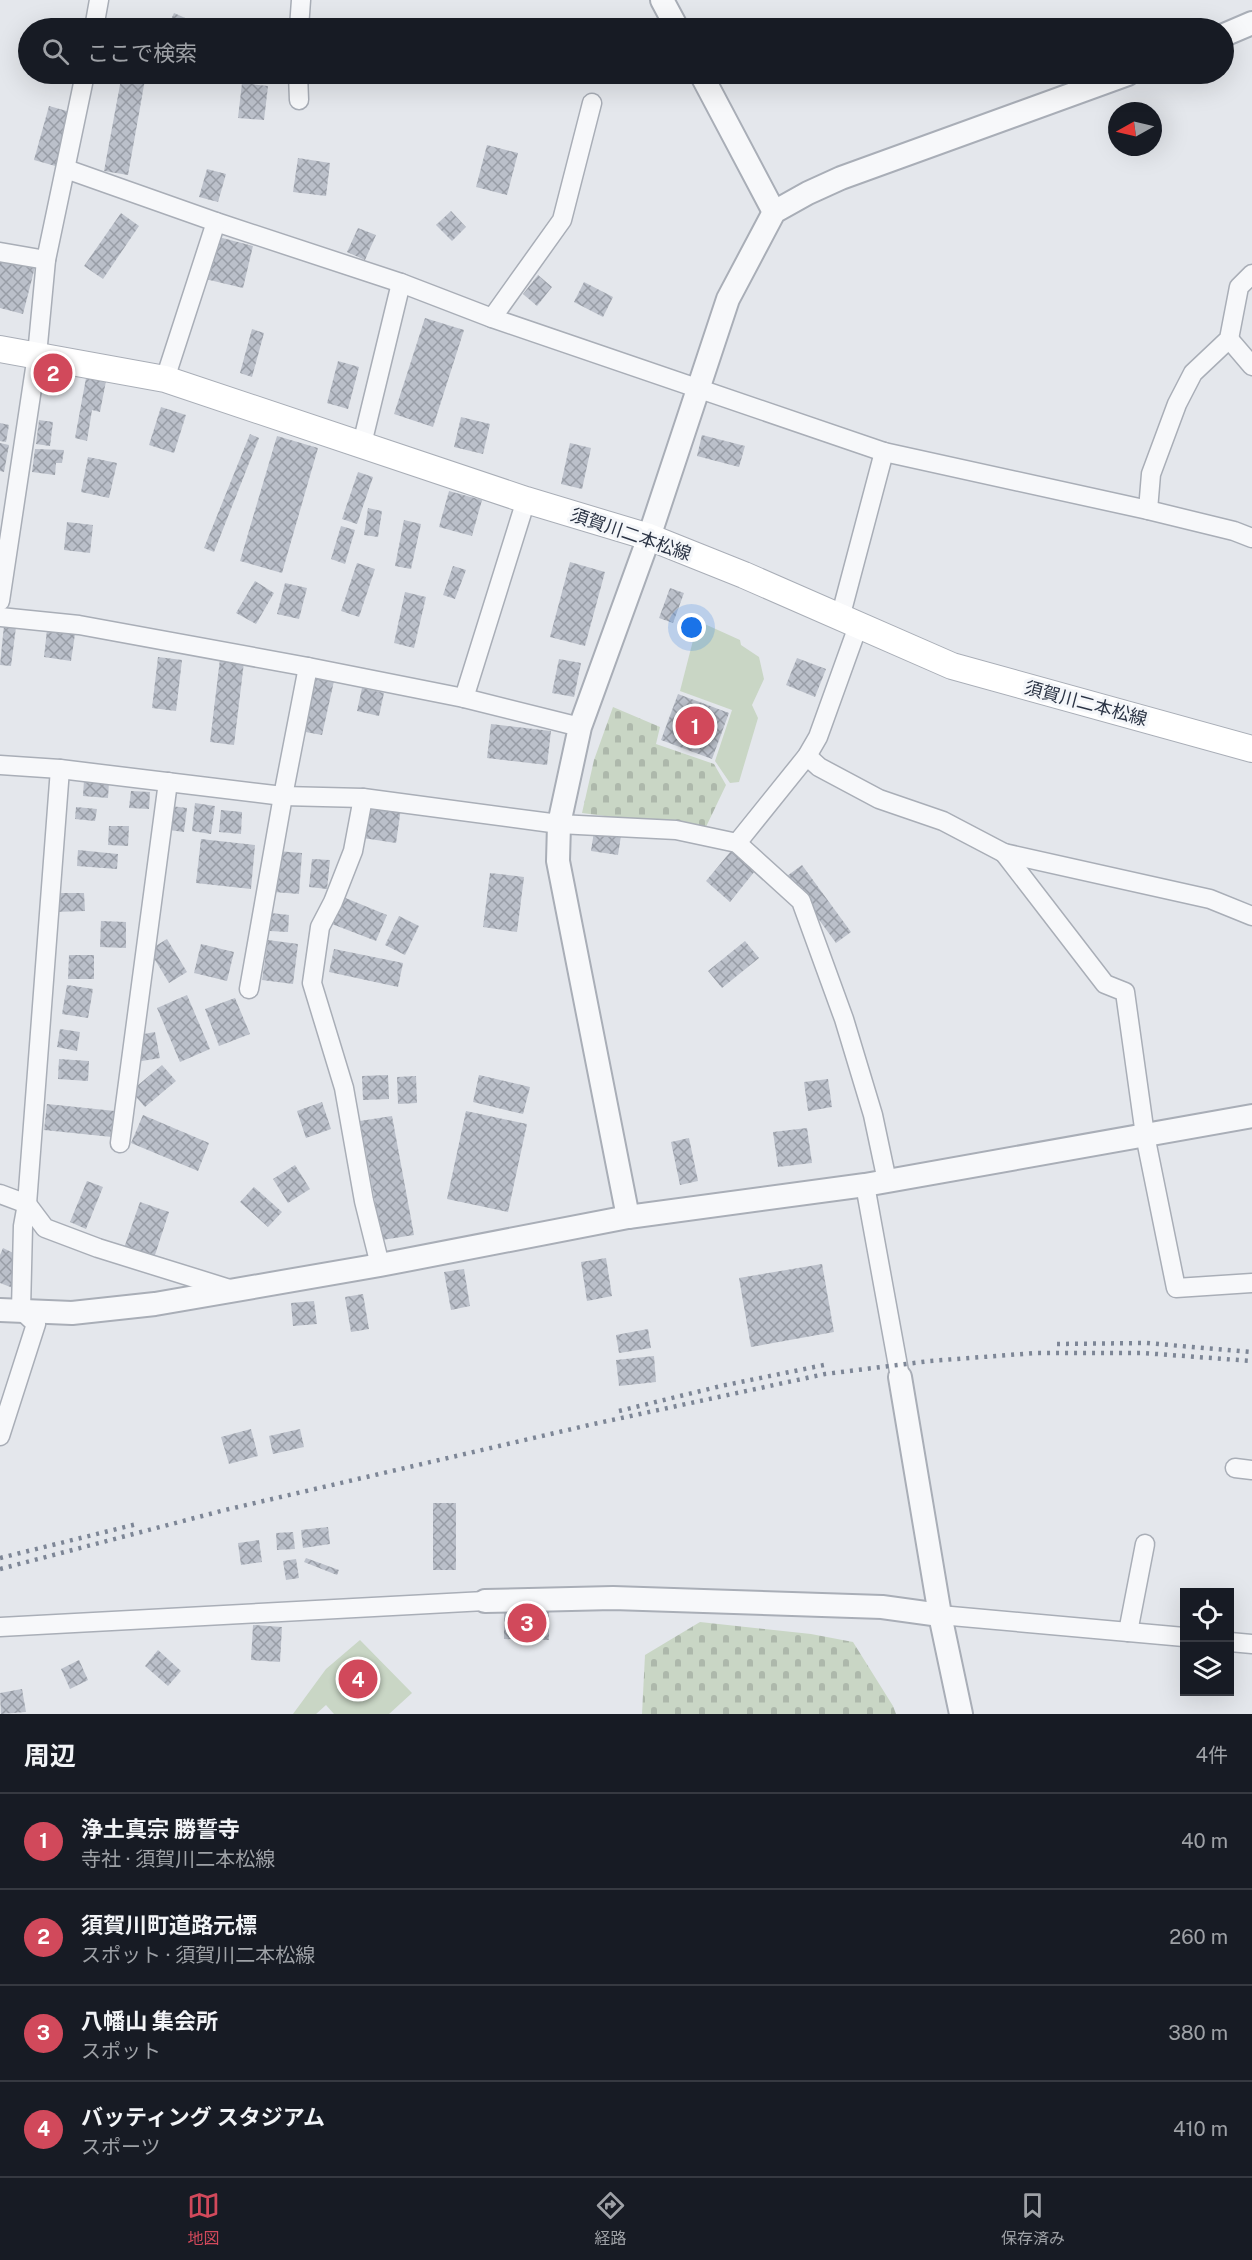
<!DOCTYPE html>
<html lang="ja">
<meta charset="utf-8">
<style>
body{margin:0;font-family:"Public Sans","Noto Sans JP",sans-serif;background:#242831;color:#f1f3f6}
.controls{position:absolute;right:18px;bottom:18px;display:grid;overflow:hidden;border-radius:0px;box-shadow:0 6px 24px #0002}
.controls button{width:54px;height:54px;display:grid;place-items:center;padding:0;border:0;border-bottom:2px solid #363941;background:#171b24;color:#f1f3f6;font:30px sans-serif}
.compass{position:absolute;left:1108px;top:102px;width:54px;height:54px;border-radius:50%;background:#171b24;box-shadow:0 6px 24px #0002;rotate:262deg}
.you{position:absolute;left:692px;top:628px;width:21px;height:21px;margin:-15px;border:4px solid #fff;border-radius:50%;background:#1a73e8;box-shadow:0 0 0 9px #1a73e833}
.badge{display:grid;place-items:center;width:39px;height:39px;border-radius:50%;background:#d1495b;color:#fff;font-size:20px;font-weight:700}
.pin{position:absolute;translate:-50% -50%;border:3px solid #fff;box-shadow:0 2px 6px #0006}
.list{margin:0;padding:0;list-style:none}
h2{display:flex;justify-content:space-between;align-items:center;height:78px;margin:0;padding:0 24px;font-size:26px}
h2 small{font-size:20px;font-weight:400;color:#9ea1a6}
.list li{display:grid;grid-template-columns:39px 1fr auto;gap:18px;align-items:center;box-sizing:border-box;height:96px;padding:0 24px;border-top:2px solid #363941}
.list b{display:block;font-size:22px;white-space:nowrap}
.list p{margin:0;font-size:20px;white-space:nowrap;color:#9ea1a6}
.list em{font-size:20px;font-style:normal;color:#9ea1a6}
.icon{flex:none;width:33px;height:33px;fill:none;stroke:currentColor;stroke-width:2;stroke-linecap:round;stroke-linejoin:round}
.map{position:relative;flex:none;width:1252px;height:1714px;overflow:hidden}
.search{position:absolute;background:#171b24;box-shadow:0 6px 24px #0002;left:18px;right:18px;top:18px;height:66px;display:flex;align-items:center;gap:15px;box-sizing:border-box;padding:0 21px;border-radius:33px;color:#9ea1a6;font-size:22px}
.sheet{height:462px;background:#171b24}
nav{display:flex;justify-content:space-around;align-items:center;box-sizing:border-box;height:84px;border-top:2px solid #363941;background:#171b24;font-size:16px;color:#9ea1a6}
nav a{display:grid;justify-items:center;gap:3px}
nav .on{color:#d1495b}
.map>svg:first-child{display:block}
.cemetery{fill:url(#cemetery-stones)}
.green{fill:#c9d6c5}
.building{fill:url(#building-cross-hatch)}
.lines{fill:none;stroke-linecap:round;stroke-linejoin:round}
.minor-casing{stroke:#a9aeb7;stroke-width:21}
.tertiary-casing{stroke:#a9aeb7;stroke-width:26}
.secondary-casing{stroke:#a9aeb7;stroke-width:28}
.minor{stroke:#f7f8fa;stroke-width:18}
.tertiary{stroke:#f7f8fa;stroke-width:22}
.secondary{stroke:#fff;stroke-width:26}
.rail{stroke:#7d8696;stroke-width:4.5;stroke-dasharray:3 6;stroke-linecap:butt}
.labels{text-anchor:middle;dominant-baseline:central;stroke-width:6;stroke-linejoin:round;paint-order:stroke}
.street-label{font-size:18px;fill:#2b3445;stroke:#f4f6f9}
</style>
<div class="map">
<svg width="1252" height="1714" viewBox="0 0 1252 1714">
<defs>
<pattern id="cemetery-stones" width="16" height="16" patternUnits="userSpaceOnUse" patternTransform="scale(1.5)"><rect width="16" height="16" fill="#c9d6c5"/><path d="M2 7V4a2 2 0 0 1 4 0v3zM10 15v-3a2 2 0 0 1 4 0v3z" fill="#adb8ab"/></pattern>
<pattern id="building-cross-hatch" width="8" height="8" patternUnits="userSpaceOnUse" patternTransform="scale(1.5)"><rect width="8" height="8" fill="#bbc0ca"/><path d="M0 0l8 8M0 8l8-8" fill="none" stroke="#989da6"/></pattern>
</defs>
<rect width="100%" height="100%" fill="#e4e7ec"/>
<g class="cemetery">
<path d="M613,707L660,727L656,744L714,764L726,785L705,829L582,813L594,760Z"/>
<path d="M700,1622L811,1634L853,1642L893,1706L896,1714H642L645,1655Z"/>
</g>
<g class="green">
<path d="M698,621L740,640L741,645L759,657L764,679L752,705L758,718L739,782L730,783L715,761L732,710L680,691Z"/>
<path d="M360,1640L412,1693L389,1714H334L326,1705L316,1714H293L326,1669Z"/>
</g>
<g class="building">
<path d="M174,13L192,21L188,28H167Z"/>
<path d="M122,74H146L128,175L104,171Z"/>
<path d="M242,83L268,86L264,120L238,118Z"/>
<path d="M49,106L81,115L66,169L34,160Z"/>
<path d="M487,145L518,153L507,195L476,187Z"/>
<path d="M298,158L330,163L326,196L293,192Z"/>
<path d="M207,169L226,174L218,202L199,197Z"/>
<path d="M451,211L466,227L452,241L436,225Z"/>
<path d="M121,213L139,226L103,279L84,266Z"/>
<path d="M358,228L376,235L365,260L347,252Z"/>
<path d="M211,235L253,246L243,288L201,278Z"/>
<path d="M0,253L36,263L23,314L0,308Z"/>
<path d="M538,275L552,287L537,306L523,294Z"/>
<path d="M584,282L613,297L603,317L574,302Z"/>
<path d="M425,318L464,330L433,427L394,414Z"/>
<path d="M252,329L264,333L252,377L240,373Z"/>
<path d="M338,361L359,367L348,409L327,403Z"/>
<path d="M86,378L106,381L100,412L92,410L87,441L75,438Z"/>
<path d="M161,407L186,415L174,453L149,445Z"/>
<path d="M461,417L490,424L483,454L454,447Z"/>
<path d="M39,420L53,422L50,446L36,444Z"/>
<path d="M0,423L9,425L6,442L0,441Z"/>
<path d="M250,434L259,438L214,552L204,548Z"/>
<path d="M702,435L745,446L739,467L697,456Z"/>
<path d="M277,436L318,448L282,573L240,561Z"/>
<path d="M0,443L9,445L4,472L0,471Z"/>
<path d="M570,443L591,448L582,489L561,484Z"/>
<path d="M35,449L64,450L62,463H56L55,475L32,472Z"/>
<path d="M88,457L117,463L109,498L81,492Z"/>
<path d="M358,472L373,477L357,524L342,519Z"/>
<path d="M449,491L482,500L472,536L439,527Z"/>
<path d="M368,508L382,511L378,537L364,535Z"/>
<path d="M404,520L421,524L411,569L395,566Z"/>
<path d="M67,522L93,525L90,553L64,550Z"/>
<path d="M341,526L355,530L345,564L331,559Z"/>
<path d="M570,562L605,572L585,646L550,637Z"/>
<path d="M357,563L375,569L359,617L341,611Z"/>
<path d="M453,566L466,570L455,599L443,595Z"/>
<path d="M255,581L274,593L256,624L236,613Z"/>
<path d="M285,583L307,588L299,619L277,614Z"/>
<path d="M670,588L684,593L673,623L659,618Z"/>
<path d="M405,592L426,597L414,648L394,643Z"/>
<path d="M4,625L16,627L11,666L0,665Z"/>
<path d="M47,630L75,634L71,661L44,657Z"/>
<path d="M158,657L182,660L176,711L152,708Z"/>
<path d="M797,658L826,669L815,697L786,685Z"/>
<path d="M220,659L244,662L234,745L210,742Z"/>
<path d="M559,659L581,663L574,697L552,693Z"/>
<path d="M312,676L334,681L322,735L300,731Z"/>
<path d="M362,688L384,693L379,716L357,711Z"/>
<path d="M678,694L729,713L712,759L661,740Z"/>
<path d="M491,724L551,731L547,765L487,758Z"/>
<path d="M84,780L109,782L108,798L83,796Z"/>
<path d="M131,791L150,792L149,809L129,808Z"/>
<path d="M195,803L215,806L211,834L192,831Z"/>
<path d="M368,803L401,808L396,843L363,838Z"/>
<path d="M171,806L187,808L184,832L169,830Z"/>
<path d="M76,807L97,809L95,821L75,819Z"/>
<path d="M221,810L242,812L241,834L219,832Z"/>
<path d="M595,825L622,829L618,855L591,851Z"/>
<path d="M109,826H129L128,846L108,845Z"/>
<path d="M201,839L255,845L251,889L196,883Z"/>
<path d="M78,850L118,854L117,869L77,866Z"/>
<path d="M277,851L302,853L299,894L274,892Z"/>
<path d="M731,851L755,871L730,902L706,881Z"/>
<path d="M312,859L330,860L327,889L309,887Z"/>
<path d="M802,865L851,932L836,943L787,876Z"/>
<path d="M490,873L524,877L517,932L483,927Z"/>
<path d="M55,893H84L85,911L55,912Z"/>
<path d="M343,897L387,915L376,941L332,924Z"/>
<path d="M271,913L289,915L288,932L270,931Z"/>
<path d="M399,916L419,926L405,955L385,945Z"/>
<path d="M101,921L126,922V948L100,947Z"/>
<path d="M167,939L187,972L169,983L149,950Z"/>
<path d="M268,940L298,944L293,984L262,980Z"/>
<path d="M745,941L759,958L722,988L708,971Z"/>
<path d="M201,944L234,952L227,981L194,973Z"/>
<path d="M334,949L403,963L398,987L329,972Z"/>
<path d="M69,955H94V979H68Z"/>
<path d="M67,985L93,989L88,1018L62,1014Z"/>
<path d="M187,995L210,1049L180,1062L157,1008Z"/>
<path d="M235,998L250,1034L219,1046L205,1009Z"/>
<path d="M60,1029L80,1032L77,1051L57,1047Z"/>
<path d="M155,1032L160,1058L136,1062L132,1036Z"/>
<path d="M59,1059L89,1061L88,1081L58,1079Z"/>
<path d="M162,1065L176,1081L145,1107L131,1091Z"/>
<path d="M388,1075L389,1099L363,1100L362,1076Z"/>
<path d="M479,1075L530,1087L523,1114L473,1102Z"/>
<path d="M416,1076L417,1103L398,1104L397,1077Z"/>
<path d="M828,1079L832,1107L808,1111L804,1082Z"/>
<path d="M322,1102L331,1129L306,1138L297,1111Z"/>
<path d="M47,1104L115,1111L112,1137L44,1130Z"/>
<path d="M466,1111L527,1124L508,1212L447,1199Z"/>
<path d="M143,1115L209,1143L198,1171L131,1143Z"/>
<path d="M392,1116L414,1235L382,1240L360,1121Z"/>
<path d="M807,1128L812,1163L778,1167L773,1132Z"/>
<path d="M689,1138L698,1181L680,1185L671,1142Z"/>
<path d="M295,1165L310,1189L288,1203L273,1179Z"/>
<path d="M87,1181L103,1187L86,1229L70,1222Z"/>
<path d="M254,1187L282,1212L268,1227L240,1202Z"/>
<path d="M140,1202L169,1212L154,1258L124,1248Z"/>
<path d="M3,1248L26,1259L13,1288L0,1283V1255Z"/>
<path d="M606,1258L612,1296L587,1301L581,1262Z"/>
<path d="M822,1264L834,1332L751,1347L739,1278Z"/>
<path d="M464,1269L470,1306L451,1310L444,1272Z"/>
<path d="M363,1294L369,1329L351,1332L345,1297Z"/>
<path d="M314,1301L317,1324L293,1326L291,1303Z"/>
<path d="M648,1329L651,1348L619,1353L616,1335Z"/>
<path d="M654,1356L656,1382L619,1386L616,1360Z"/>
<path d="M251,1429L258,1456L229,1464L221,1437Z"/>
<path d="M300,1429L304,1447L273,1454L269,1436Z"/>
<rect x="433" y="1503" width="23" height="67"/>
<path d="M328,1527L330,1544L303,1548L301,1530Z"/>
<path d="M293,1532L295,1549L277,1550L276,1533Z"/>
<path d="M259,1540L262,1562L241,1565L238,1543Z"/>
<path d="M306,1558L339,1570L337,1575L304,1562Z"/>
<path d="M296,1559L299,1578L286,1580L283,1561Z"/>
<path d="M504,1606L549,1607V1640L504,1639Z"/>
<path d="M253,1625L282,1627L280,1662L251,1660Z"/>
<path d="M158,1650L181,1671L168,1686L145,1666Z"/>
<path d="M79,1660L88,1680L70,1689L61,1669Z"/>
<path d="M22,1689L26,1712L1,1714L0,1693Z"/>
</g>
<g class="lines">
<defs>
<g id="minor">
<path d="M94,28L99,0"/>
<path d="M299,28L301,0"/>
<path d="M298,74L299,100"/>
<path d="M66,169L216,222L401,283L492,318L884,452L1148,510L1234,531L1252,538"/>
<path d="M0,252L46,260"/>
<path d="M492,318L562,220L592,103"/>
<path d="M1229,339L1252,366"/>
<path d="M165,379L216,222"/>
<path d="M362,444L401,283"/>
<path d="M1148,510L1151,474L1177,404L1193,373L1229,339L1239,287L1252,274"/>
<path d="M0,601L37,355L46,260L85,74"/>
<path d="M0,617L79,625L308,667L464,698L580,727"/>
<path d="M840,618L884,452"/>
<path d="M464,698L526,500"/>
<path d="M807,756L819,767L879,799L943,821L1004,853L1210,899L1252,916"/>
<path d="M0,765L60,769L283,796L363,798L559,824L676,830L737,843L801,901L844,1019L873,1115L887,1181"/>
<path d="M363,798L353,851L333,902L320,927L312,983L344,1088L364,1201L380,1265"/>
<path d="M737,843L807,756L818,737L858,626"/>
<path d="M1004,853L1105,984L1125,992L1145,1135L1176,1288L1252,1283"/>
<path d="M249,989L283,796L308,667"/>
<path d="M120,1143L168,782"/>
<path d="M865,1185L900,1377"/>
<path d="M0,1194L27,1204L45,1228L98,1248L233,1290"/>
<path d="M0,1436L36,1324L21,1310L23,1226L27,1204L60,769"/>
<path d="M1235,1468L1252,1470"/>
<path d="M940,1615L1184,1637"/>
<path d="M0,1627L485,1601"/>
<path d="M1128,1632L1145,1544"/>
<path d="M1230,1642L1252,1644"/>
</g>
<g id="tertiary">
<path d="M662,0L677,28"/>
<path d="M1224,35L1252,23"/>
<path d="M701,74L774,212"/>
<path d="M628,1217L558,861L559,824L580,727L649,537L728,299L774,212L808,193L841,178L1128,74"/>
<path d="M0,1310L72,1313L155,1304L380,1265L628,1217L865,1185L1252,1116"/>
<path d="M900,1377L940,1615L961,1714"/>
<path d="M485,1601L613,1598L882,1607L940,1615"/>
</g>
<path id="secondary" d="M0,349L165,379L526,500L649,537L744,575L952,666L1252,749"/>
</defs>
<use href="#minor" class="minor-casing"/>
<use href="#tertiary" class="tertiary-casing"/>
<use href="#secondary" class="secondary-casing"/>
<use href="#minor" class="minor"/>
<use href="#tertiary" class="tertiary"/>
<use href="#secondary" class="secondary"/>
<g class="rail">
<path d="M1057,1344L1146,1343L1252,1352"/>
<path d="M619,1411L721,1386L824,1365"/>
<path d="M0,1558L137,1524"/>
<path d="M0,1569L225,1510L589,1425L825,1374L930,1361L1035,1353H1143L1252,1361"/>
</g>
</g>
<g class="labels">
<g class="street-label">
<text transform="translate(631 534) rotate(19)">須賀川二本松線</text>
<text transform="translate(1086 703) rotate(15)">須賀川二本松線</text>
</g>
</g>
</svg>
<div class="controls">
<button><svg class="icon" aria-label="locate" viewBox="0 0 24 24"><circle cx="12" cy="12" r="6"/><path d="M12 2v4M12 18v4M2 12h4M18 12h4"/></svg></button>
<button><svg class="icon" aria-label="layers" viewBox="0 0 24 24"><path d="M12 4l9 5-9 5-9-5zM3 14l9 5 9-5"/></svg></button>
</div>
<svg class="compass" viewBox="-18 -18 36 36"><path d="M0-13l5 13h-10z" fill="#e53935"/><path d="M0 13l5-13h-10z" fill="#9ea1a6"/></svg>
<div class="you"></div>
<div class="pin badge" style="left:695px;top:726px">1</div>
<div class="pin badge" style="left:53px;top:373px">2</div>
<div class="pin badge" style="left:527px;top:1623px">3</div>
<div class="pin badge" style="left:358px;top:1679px">4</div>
<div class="search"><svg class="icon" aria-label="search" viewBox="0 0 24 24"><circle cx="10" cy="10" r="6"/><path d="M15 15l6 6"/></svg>ここで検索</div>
</div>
<section class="sheet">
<h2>周辺<small>4件</small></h2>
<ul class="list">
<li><span class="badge">1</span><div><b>浄土真宗 勝誓寺</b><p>寺社 · 須賀川二本松線</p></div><em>40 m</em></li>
<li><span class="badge">2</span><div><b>須賀川町道路元標</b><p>スポット · 須賀川二本松線</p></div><em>260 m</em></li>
<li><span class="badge">3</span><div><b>八幡山 集会所</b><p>スポット</p></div><em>380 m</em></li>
<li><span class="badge">4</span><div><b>バッティング スタジアム</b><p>スポーツ</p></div><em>410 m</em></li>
</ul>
</section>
<nav>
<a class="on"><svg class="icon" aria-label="map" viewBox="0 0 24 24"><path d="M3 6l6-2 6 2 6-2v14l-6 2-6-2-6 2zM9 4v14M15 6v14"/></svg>地図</a>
<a><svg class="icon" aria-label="directions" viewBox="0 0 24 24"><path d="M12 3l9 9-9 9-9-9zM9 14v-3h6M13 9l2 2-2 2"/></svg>経路</a>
<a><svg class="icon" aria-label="saved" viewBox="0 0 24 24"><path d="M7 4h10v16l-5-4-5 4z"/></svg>保存済み</a>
</nav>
